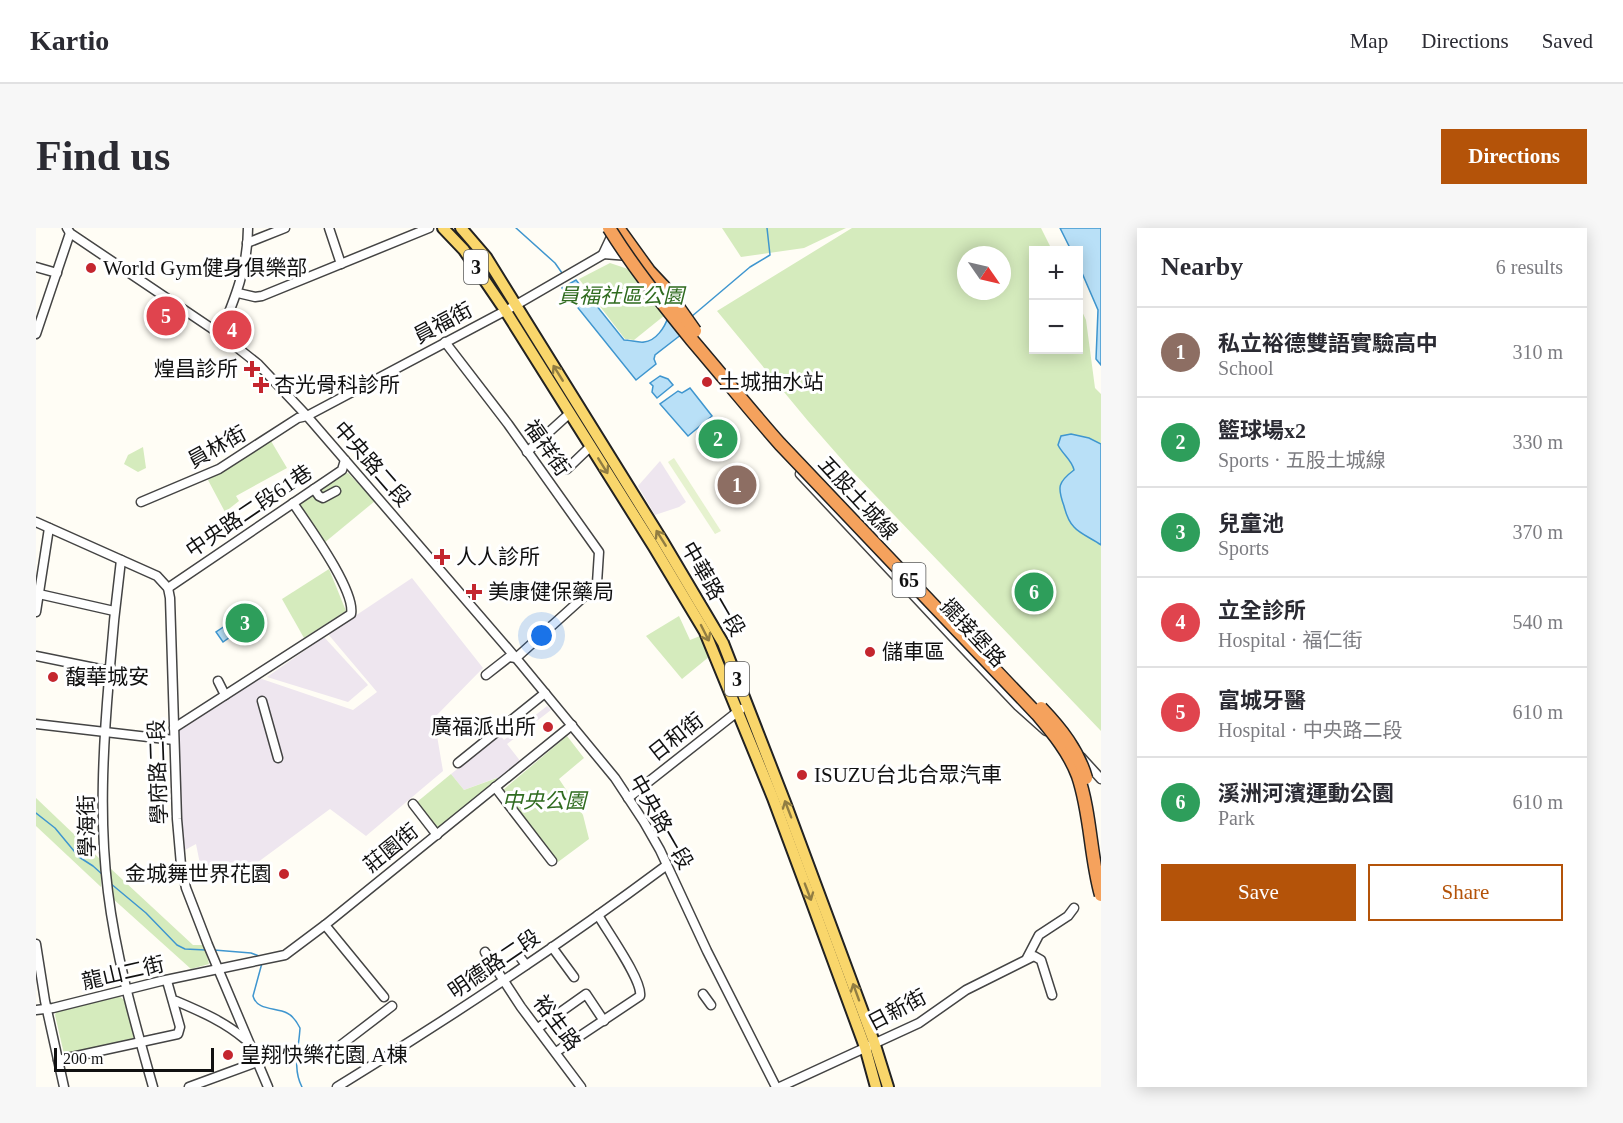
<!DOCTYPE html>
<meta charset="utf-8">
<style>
body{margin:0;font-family:"Times New Roman","Noto Sans TC",serif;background:#f7f7f7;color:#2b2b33}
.controls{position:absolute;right:18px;top:18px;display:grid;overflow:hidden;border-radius:0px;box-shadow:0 3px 15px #0003}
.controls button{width:54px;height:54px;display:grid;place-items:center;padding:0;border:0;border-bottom:2px solid #e1e1e2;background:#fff;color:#2b2b33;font:30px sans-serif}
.compass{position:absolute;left:921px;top:18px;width:54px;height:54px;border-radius:50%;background:#fff;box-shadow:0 3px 15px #0003;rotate:124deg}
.scale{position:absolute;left:18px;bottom:15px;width:160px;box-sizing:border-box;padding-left:6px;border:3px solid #111;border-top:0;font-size:16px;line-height:21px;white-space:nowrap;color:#111;-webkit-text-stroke:4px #fff;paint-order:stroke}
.you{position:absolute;left:506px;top:408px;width:21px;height:21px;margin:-15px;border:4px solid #fff;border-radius:50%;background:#1a73e8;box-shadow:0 0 0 9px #1a73e833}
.badge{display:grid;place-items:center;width:39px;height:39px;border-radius:50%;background:#b45309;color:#fff;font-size:20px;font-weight:700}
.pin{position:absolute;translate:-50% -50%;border:3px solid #fff;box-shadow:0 2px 6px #0006}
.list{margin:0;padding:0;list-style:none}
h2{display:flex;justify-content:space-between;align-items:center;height:78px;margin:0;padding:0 24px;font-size:26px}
h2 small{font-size:20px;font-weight:400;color:#7c7c81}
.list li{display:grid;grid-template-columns:39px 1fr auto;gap:18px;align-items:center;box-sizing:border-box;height:90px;padding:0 24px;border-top:2px solid #e1e1e2}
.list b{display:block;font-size:22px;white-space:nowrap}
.list p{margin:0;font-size:20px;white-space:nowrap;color:#7c7c81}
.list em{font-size:20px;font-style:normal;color:#7c7c81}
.actions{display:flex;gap:12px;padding:18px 24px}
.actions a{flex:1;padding:14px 0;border:2px solid #b45309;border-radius:0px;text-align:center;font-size:21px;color:#b45309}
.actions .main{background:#b45309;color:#fff}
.map{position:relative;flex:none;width:1065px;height:859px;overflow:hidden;border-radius:0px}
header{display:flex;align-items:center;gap:36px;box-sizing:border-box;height:84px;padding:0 30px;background:#fff;border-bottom:2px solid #e1e1e2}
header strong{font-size:28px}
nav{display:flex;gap:33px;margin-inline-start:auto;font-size:21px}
.intro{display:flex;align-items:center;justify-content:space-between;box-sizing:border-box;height:144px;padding:0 36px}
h1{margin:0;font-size:42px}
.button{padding:15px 27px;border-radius:0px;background:#b45309;color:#fff;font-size:21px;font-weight:700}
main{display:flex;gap:36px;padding:0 36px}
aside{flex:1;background:#fff;border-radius:0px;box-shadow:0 3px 15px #0003}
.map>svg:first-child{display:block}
.industrial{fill:#eee6ef}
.green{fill:#d5ebbd;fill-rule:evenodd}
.pitch{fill:#e6f2cf}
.water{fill:#b9e0f7;stroke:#3f96cf;stroke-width:1.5}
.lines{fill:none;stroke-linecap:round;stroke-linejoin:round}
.stream{stroke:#3f96cf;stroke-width:1.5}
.minor-casing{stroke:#444;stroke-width:11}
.major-casing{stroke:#222;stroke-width:14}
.highway-casing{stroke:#222;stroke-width:15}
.minor{stroke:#fff;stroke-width:8}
.major{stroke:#f9d66b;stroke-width:10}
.highway{stroke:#f5a25d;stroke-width:12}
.highway-bridge-casing{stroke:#222;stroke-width:15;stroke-linecap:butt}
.highway-bridge{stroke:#f5a25d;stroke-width:12}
.oneway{stroke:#917d42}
.poi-dot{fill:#c4262e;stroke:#fff;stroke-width:2}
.labels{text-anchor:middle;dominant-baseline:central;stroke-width:6;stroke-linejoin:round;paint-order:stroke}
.shield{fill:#fff;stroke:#585858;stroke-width:1.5}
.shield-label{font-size:20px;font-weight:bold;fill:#111}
.poi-label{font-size:21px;fill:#111;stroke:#fff;text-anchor:start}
.park-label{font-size:21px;font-style:italic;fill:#2f6b1f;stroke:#fff}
.street-label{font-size:21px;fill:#111;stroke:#fff}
</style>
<header>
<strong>Kartio</strong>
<nav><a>Map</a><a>Directions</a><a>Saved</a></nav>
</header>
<div class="intro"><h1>Find us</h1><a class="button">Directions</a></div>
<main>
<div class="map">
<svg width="1065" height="859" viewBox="0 0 1065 859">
<rect width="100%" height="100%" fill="#fffdf5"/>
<g class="industrial">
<path d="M624,233L650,274L643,279L619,287L602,258Z"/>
<path d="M376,350L447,440L398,490L407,543L330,608L294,581L203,648L167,651L160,616L149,622L146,596L142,501L223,450L317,482L341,464L292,406Z"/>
<path d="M288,409L332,457L312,474L231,449Z"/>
<path d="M511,478L515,482L471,516L485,534L463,552L460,550L428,562L415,546L464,507L468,512Z"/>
</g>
<g class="green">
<path d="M686,0H810L768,20L705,29Z"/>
<path d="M816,0H1005L1016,22H998V122H1042L1043,77L1050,92L1059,160L1065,166V503L815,242L772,193L681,83ZM930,27H966V63H930Z"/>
<path d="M574,35L595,42L629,87L598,112L589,111L543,51Z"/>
<path d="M235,213L251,240L200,268L203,273L189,284L172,252Z"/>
<path d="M107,219L110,240L102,244L88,236L92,227Z"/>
<path d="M312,245L339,273L288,315L263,280L264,275L306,246Z"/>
<path d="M293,341L310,383L268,410L246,371Z"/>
<path d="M643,388L654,412L664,408L674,428L646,451L610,408Z"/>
<path d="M531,508L548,530L523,551L547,587L553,611L522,634L467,562Z"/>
<path d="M415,546L428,562L461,550L463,552L402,601L381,574Z"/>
<path d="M0,570L65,632V659L0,598Z"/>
<path d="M74,640L157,717H168L173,736L155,741L75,669Z"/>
<path d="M83,768L88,772L98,808L97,812L28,826L19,787L20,784Z"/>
</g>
<g class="pitch">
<path d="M680,197L697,216L683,229L668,207Z"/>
<path d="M638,230L685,303L679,306L632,234Z"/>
</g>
<g class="water">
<path d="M1024,0H1065V137L1060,131L1062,82L1043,38L1042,22H1035Z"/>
<path d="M540,52L588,112C594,112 603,115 608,114C620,113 629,99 632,89L646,106L619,127L618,131L620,136L600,152L526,60Z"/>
<path d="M624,148L632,151L637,157L621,170L616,164L617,158L614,155Z"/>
<path d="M654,160L676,188L652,208L624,176L642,163L646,165Z"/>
<path d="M1035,206L1053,210L1065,216V317C1057,311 1044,306 1038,299C1032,293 1030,286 1028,278C1021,259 1022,254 1038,242C1036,232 1027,227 1022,217L1025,208Z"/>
<path d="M198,392L204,402L187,414L180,404Z"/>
</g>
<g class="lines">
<g class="stream">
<path d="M480,0L519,35L526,45"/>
<path d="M655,89L714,39L734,27L731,0"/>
<path d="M0,585L19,600L43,629L57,638L67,647"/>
<path d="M74,655L110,685L141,717L149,721L170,722"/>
<path d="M178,722L215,725L223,728"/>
<path d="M226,735L217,768C221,783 240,779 251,785C257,788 261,794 264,800C263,820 256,840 266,859"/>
</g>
<defs>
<g id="minor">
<path d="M31,0L34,5L184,106L222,136L271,188L480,430L579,550L608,594L624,622L671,723L740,859"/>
<path d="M293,0L305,36"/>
<path d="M574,3L575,9L567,26L593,28"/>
<path d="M211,15L249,0"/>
<path d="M0,39L21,45"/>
<path d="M202,65L219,69L226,68L393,0"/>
<path d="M0,106L34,5"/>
<path d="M184,106C199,71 212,38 212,0"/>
<path d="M409,114L472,196L563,324L561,355L551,366L480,430L473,429L450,447"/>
<path d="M491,224L534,185"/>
<path d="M531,241L555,218"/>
<path d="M764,246L926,419L982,478L1010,503"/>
<path d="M278,261L283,268L287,270L300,263"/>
<path d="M105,274L183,241L262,190L271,188L480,77L587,15"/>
<path d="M0,294L121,348L132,360L134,370L141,591L145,637L150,660L172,717L232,859"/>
<path d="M85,332C80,371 76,410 73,450C67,521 63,593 72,664C80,730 99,795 117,859"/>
<path d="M132,360L306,242L309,232"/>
<path d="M3,366L78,383"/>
<path d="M0,384L13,300"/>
<path d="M0,428L74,443"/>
<path d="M182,453L189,467"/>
<path d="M226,473L242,530"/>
<path d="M0,496L138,512"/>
<path d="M138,500L315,386C320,363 271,296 257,275"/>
<path d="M1045,529L1065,551"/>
<path d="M422,535L509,465"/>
<path d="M459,559L516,633"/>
<path d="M592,570L705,481"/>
<path d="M377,576L401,607"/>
<path d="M289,697L348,769"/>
<path d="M0,716L9,773L28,859"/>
<path d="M516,719L538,749"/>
<path d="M449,724L485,779L545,859"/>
<path d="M484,729L490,737"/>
<path d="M991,730L1003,707L1032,688L1038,680"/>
<path d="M667,766L675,777"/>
<path d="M140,773C166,784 189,794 210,812"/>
<path d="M0,782L17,780L125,753L249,727L289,697L536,497"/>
<path d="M502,800L550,766L568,793"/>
<path d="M305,817L356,778"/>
<path d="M520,824L604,768C607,753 571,703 562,687"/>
<path d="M22,832L142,806L144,799L131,753"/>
<path d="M153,859L221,834"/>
<path d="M301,859C414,790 525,716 631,637"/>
<path d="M744,859L883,795L930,762L998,728L1005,732L1016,767"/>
</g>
<g id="major">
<path d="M407,0L428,22L469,82L618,319L669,404L737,570L772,664L829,819L840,859"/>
<path d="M425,0L450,29L627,314L687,415L750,577L838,814L852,859"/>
</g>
<path id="highway" d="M582,0L613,43L628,59"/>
</defs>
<use href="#minor" class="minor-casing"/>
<use href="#major" class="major-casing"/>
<use href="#highway" class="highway-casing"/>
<use href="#minor" class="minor"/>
<use href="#major" class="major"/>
<use href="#highway" class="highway"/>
<defs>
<g id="highway-bridge">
<path d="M573,0C597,39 626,75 655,111C685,146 714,182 744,216L1001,486C1017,505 1033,524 1042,548C1055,586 1054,628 1065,667"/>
<path d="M628,59L659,103"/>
<path d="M1005,480C1025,501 1042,522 1050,550"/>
</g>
</defs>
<use href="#highway-bridge" class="highway-bridge-casing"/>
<use href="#highway-bridge" class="highway-bridge"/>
</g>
<defs><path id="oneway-shaft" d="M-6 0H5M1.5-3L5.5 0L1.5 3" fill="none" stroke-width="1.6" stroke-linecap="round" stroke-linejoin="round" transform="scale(1.5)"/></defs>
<g class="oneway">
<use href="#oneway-shaft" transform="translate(522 145) rotate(-122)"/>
<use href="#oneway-shaft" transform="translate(567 238) rotate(58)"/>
<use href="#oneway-shaft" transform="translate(625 310) rotate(-122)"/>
<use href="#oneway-shaft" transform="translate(669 405) rotate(63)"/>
<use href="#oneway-shaft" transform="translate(752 581) rotate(-111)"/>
<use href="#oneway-shaft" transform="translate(772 664) rotate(69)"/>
<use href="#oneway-shaft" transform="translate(820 764) rotate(-110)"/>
</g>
<g class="poi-dot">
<circle cx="55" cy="40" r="6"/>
<path d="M213 132h6v6h6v6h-6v6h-6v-6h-6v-6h6z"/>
<circle cx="671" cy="154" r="6"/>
<path d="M222 148h6v6h6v6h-6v6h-6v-6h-6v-6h6z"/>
<path d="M403 320h6v6h6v6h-6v6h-6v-6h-6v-6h6z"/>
<path d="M435 355h6v6h6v6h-6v6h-6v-6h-6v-6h6z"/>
<circle cx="834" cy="424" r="6"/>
<circle cx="17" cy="449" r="6"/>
<circle cx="512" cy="499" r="6"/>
<circle cx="766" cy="547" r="6"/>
<circle cx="248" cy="646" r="6"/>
<circle cx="192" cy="827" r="6"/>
</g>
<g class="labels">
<g class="shield">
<rect x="428" y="22" width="24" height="34" rx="4.5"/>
<rect x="856.5" y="335" width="33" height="34" rx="4.5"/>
<rect x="689" y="434" width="24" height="34" rx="4.5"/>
</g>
<g class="shield-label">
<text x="440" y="39">3</text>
<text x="873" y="352">65</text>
<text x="701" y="451">3</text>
</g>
<g class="poi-label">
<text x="67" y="40">World Gym健身俱樂部</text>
<text x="202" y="141" text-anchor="end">煌昌診所</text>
<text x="683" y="154">土城抽水站</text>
<text x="238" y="157">杏光骨科診所</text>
<text x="420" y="329">人人診所</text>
<text x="452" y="364">美康健保藥局</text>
<text x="846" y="424">儲車區</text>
<text x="29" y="449">馥華城安</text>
<text x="500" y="499" text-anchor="end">廣福派出所</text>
<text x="778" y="547">ISUZU台北合眾汽車</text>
<text x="236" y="646" text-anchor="end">金城舞世界花園</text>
<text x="204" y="827">皇翔快樂花園 A棟</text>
</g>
<g class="park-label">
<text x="585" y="68">員福社區公園</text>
<text x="508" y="573">中央公園</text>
</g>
<g class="street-label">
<text transform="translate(407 95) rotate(-28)">員福街</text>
<text transform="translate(181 219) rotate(-29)">員林街</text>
<text transform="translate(511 220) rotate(55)">福祥街</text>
<text transform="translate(336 236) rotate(49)">中央路二段</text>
<text transform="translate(822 270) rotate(47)">五股土城線</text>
<text transform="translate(213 283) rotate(-34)">中央路二段61巷</text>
<text transform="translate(677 361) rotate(60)">中華路一段</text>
<text transform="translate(937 405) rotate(47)">擺接堡路</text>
<text transform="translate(640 509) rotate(-38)">日和街</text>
<text transform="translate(122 544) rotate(-92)">學府路二段</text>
<text transform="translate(625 594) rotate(60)">中央路一段</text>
<text transform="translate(51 598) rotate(-91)">學海街</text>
<text transform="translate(355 620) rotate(-39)">莊園街</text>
<text transform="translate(458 736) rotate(-34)">明德路二段</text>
<text transform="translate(87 745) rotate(-13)">龍山二街</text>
<text transform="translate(861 782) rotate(-28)">日新街</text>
<text transform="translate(521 795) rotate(53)">裕生路</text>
</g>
</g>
</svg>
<div class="controls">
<button>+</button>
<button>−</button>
</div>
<svg class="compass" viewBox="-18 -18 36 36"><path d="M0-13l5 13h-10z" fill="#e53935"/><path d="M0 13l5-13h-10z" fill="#7c7c81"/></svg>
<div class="scale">200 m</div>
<div class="you"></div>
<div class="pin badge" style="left:701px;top:257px;background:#8d6e63">1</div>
<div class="pin badge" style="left:682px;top:211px;background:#2e9e5b">2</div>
<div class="pin badge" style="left:209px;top:395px;background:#2e9e5b">3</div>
<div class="pin badge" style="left:196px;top:102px;background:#e0444e">4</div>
<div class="pin badge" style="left:130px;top:88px;background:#e0444e">5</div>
<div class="pin badge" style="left:998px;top:364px;background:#2e9e5b">6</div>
</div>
<aside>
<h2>Nearby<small>6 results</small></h2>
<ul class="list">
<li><span class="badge" style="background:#8d6e63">1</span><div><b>私立裕德雙語實驗高中</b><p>School</p></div><em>310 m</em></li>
<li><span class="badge" style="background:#2e9e5b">2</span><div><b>籃球場x2</b><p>Sports · 五股土城線</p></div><em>330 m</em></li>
<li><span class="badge" style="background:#2e9e5b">3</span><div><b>兒童池</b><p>Sports</p></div><em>370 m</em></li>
<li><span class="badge" style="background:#e0444e">4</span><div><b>立全診所</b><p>Hospital · 福仁街</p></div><em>540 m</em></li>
<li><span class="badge" style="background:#e0444e">5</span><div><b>富城牙醫</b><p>Hospital · 中央路二段</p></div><em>610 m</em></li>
<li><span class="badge" style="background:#2e9e5b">6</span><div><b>溪洲河濱運動公園</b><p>Park</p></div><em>610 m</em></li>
</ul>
<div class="actions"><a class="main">Save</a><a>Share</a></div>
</aside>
</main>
